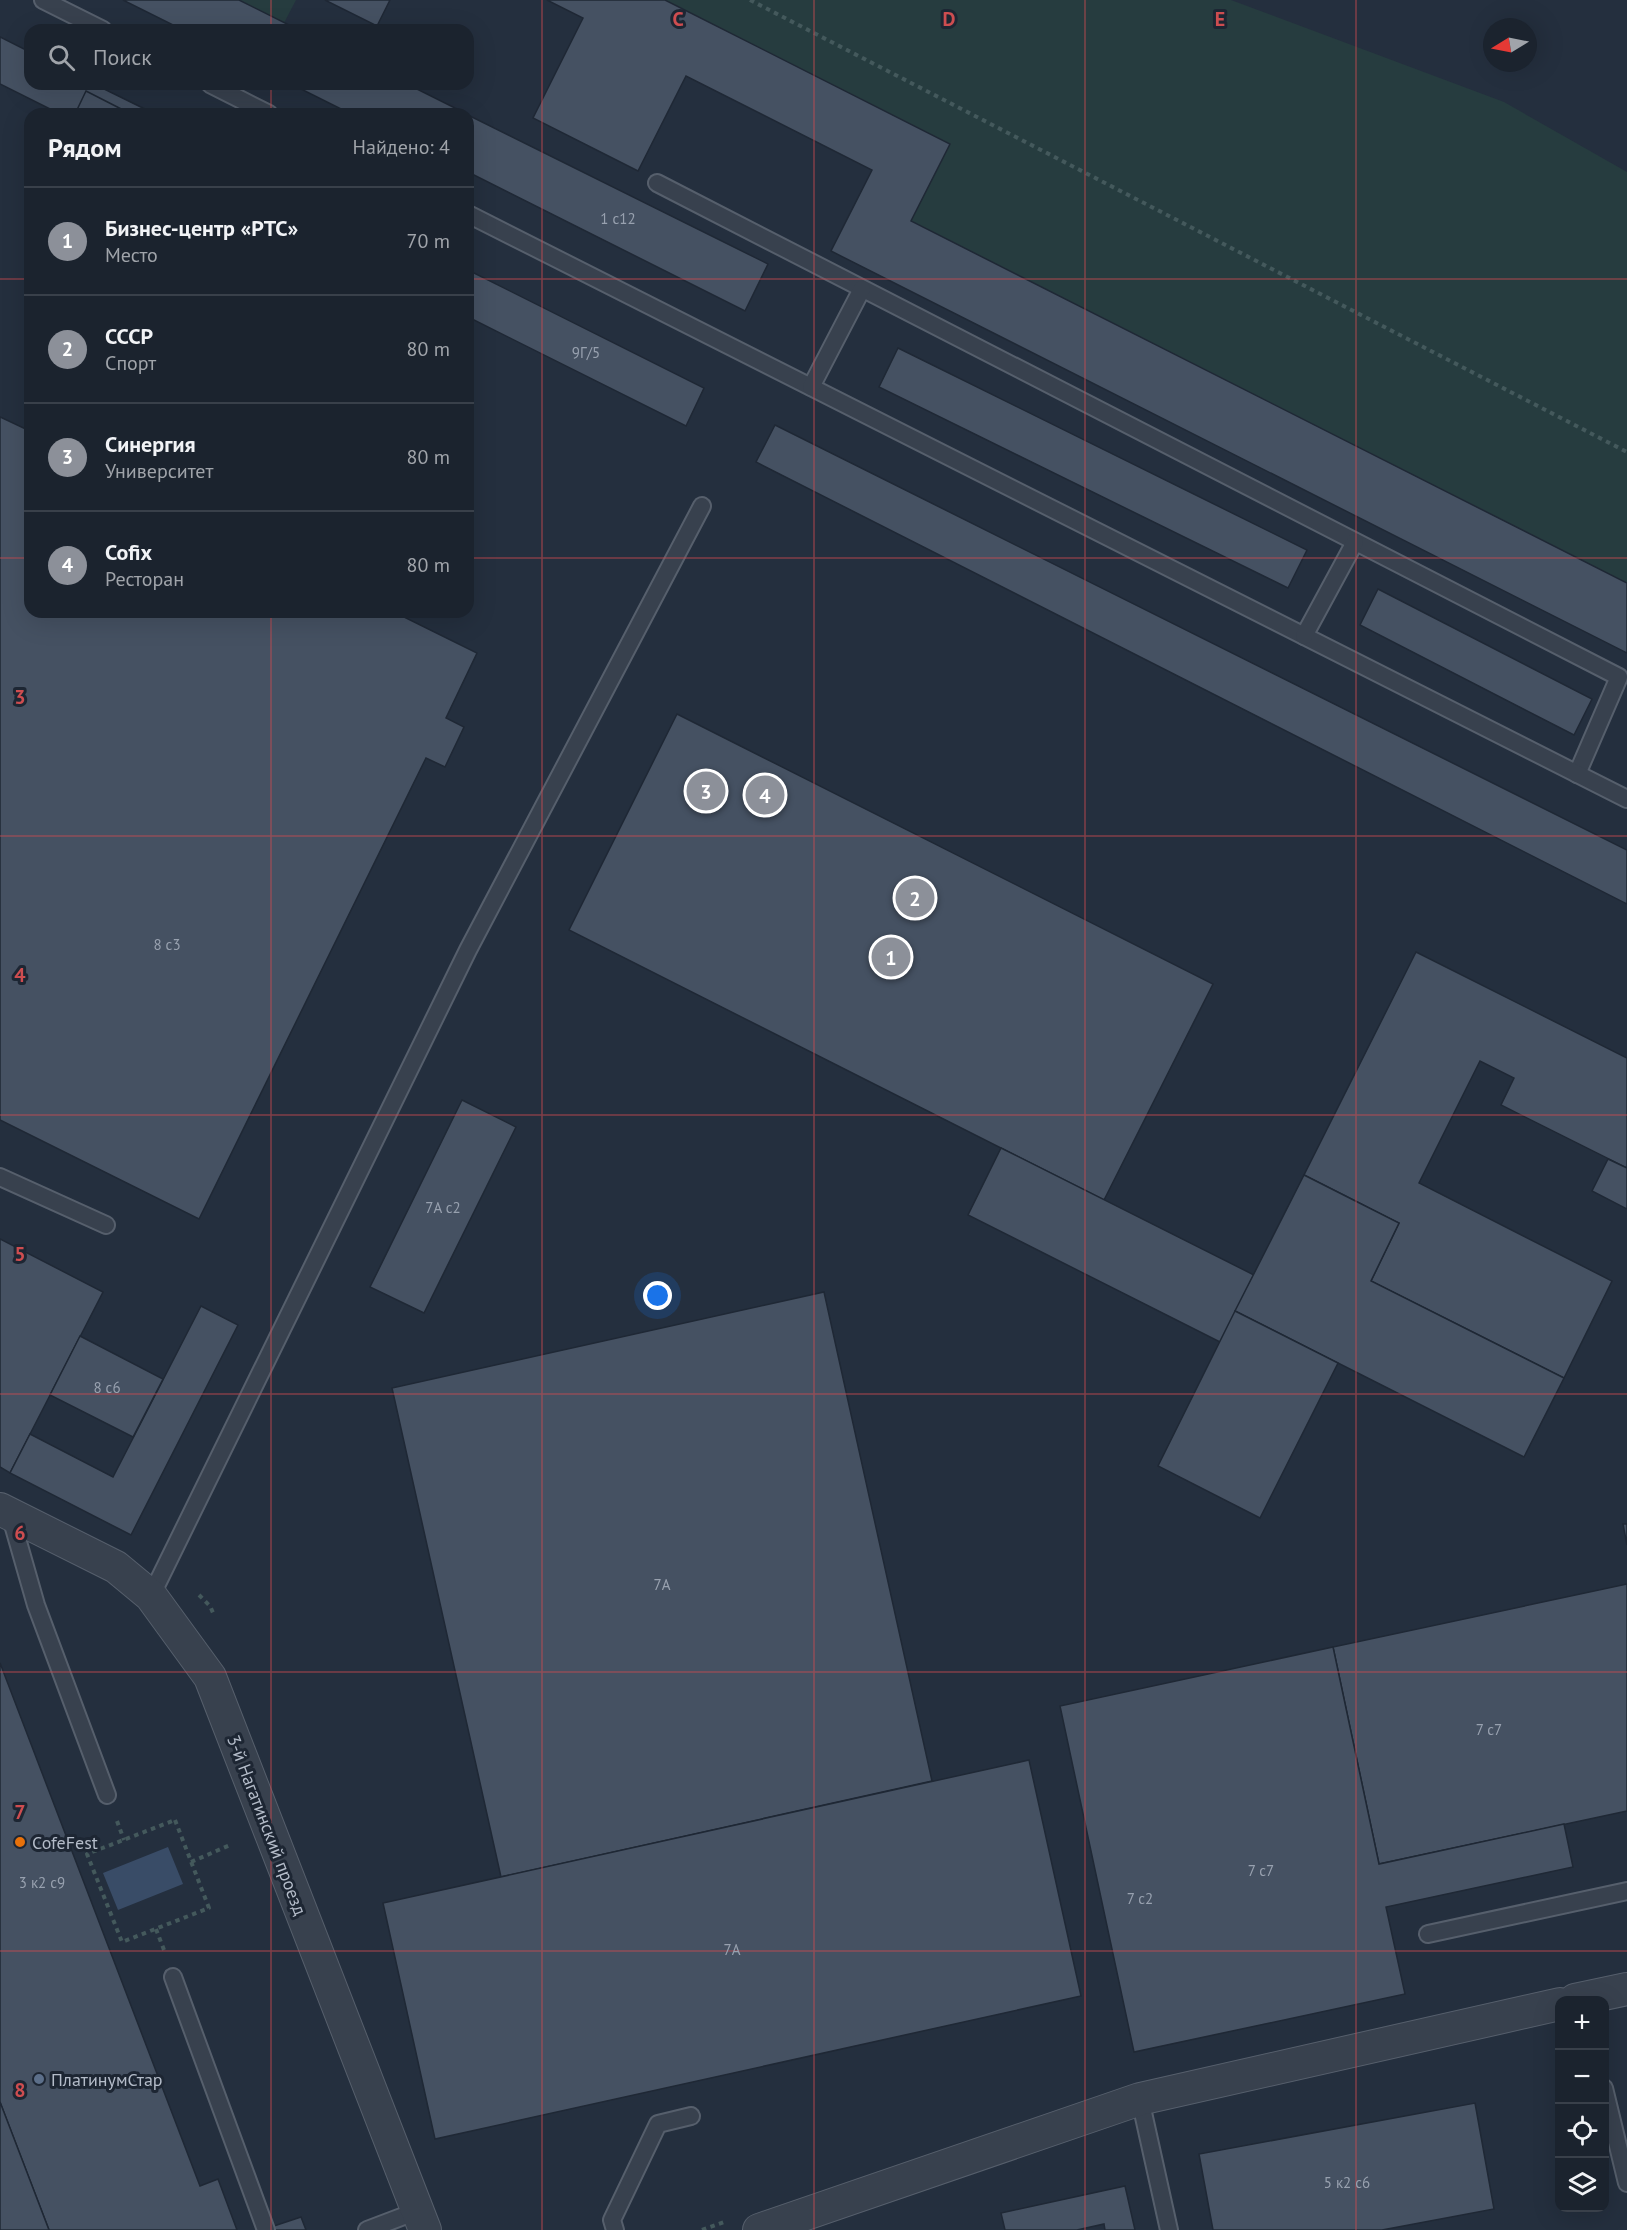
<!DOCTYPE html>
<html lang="ru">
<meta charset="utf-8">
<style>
body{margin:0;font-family:"PT Sans",sans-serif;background:#282f3a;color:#f1f3f6}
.controls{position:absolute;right:18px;bottom:18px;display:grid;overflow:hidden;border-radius:12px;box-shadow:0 6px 24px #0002}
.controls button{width:54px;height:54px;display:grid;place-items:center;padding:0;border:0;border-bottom:2px solid #39404a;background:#1b232e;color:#f1f3f6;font:30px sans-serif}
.compass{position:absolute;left:1483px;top:18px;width:54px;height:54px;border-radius:50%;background:#1b232e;box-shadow:0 6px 24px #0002;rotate:260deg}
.you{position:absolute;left:658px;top:1296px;width:21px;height:21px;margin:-15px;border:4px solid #fff;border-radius:50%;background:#1a73e8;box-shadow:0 0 0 9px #1a73e833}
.badge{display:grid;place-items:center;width:39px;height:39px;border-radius:50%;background:#8c9099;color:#fff;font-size:20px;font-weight:700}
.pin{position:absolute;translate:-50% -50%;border:3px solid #fff;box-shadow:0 2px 6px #0006}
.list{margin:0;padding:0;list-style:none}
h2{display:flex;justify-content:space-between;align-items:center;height:78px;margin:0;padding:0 24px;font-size:26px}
h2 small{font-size:20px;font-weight:400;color:#a0a4aa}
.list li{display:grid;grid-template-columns:39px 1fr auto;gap:18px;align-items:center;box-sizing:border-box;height:108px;padding:0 24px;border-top:2px solid #39404a}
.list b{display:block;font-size:22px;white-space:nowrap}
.list p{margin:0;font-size:20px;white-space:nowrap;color:#a0a4aa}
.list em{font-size:20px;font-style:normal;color:#a0a4aa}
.icon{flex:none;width:33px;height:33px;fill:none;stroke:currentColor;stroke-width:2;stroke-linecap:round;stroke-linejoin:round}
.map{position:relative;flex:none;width:1627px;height:2230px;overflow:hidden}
.search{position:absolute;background:#1b232e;box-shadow:0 6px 24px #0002;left:24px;top:24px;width:450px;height:66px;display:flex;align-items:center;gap:15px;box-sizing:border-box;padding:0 21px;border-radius:18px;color:#a0a4aa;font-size:22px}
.panel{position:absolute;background:#1b232e;box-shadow:0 6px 24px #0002;left:24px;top:108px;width:450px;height:510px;border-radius:18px}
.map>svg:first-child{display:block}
.green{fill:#263c3f}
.water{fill:#394c67}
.building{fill:#455162;stroke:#1f2835;stroke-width:1.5}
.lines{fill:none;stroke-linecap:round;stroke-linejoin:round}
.lane-casing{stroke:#565f6c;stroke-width:20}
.street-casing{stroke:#565f6c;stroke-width:34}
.path{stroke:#44595c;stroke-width:4;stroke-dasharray:4.5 4.5;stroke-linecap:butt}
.lane{stroke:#38414e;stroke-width:16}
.street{stroke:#38414e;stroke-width:32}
.grid{fill:none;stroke:#ce4d50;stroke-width:1.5;stroke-opacity:0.55}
.food-dot{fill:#e8710a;stroke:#1d2633;stroke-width:2}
.service-dot{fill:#5c6f8a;stroke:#1d2633;stroke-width:2}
.labels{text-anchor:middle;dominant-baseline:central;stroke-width:6;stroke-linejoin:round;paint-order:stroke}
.number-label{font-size:15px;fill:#98a1af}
.street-label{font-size:18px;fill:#b4bcc9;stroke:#1d2633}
.poi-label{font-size:18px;fill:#b4bcc9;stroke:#1d2633;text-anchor:start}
.grid-label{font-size:20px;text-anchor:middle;font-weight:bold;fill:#ce4d50;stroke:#1d2633;stroke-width:6;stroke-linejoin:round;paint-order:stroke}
</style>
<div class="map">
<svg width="1627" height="2230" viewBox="0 0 1627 2230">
<rect width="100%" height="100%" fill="#242f3e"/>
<g class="green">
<path d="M239,0H296L284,23Z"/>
<path d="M665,0H1231L1504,102L1627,172V583L911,221L949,144Z"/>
</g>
<path class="water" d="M168,1847L183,1884L118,1910L103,1873Z"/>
<g class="building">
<path d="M123,0H239L299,30H183Z"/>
<path d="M325,0H390L377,26Z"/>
<path d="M547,0H665L950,144L911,221L1627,583V653L831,251L872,170L686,76L638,171L533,118L583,18Z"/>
<path d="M0,37L30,52V84H94L155,114H60L0,84Z"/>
<path d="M291,84H407L467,114H351Z"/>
<path d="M86,91L131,114H75Z"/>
<path d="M468,115L768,264L745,311L468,172Z"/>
<path d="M468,270L704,388L686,426L468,317Z"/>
<path d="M898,348L1307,550L1288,588L879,387Z"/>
<path d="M0,417L30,431V612H394L477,653L446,718L464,727L445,767L426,758L199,1219L0,1120Z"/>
<path d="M775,425L1627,850V904L756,462Z"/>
<path d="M1378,589L1592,699L1574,735L1360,625Z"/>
<path d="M677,714L1213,984L1104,1200L569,930Z"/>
<path d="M1416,952L1627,1058V1168L1501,1105L1514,1078L1480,1061L1419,1183L1612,1281L1564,1378L1371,1281L1399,1223L1304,1175Z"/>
<path d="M462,1100L516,1127L424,1313L370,1287Z"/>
<path d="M1001,1148L1254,1275L1220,1342L968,1215Z"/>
<path d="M1608,1159L1627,1168V1209L1592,1191Z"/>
<path d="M1304,1175L1399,1223L1371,1281L1564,1378L1524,1457L1235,1311Z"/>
<path d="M0,1239L103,1292L10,1473L0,1467Z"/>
<path d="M824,1292L932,1781L501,1877L392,1388Z"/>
<path d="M201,1306L238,1325L131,1535L10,1473L30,1434L113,1477Z"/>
<path d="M1235,1311L1338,1363L1260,1518L1158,1466Z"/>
<path d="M80,1336L163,1379L133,1437L50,1395Z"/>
<path d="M1623,1524H1627V1545Z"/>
<path d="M1627,1584V1811L1379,1864L1333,1647Z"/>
<path d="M1333,1647L1379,1864L1564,1824L1573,1867L1386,1907L1405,1994L1134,2052L1060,1706Z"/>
<path d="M0,1663L200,2186L218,2179L237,2230H49L0,2102Z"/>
<path d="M1029,1760L1081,1996L435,2139L383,1903Z"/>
<path d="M0,2102L49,2230H0Z"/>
<path d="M1475,2103L1494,2209L1382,2230H1213L1199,2154Z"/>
<path d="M1125,2186L1135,2230H1105L1104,2224L1077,2230H1005L1001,2213Z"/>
<path d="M301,2217L306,2230H262Z"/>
</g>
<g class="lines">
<defs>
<g id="lane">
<path d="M43,0L103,30"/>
<path d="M210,84L269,114"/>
<path d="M657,183L1619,677L1577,774"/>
<path d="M468,214L1627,799"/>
<path d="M811,387L862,289"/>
<path d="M1304,636L1355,542"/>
<path d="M0,1177L106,1225"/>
<path d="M10,1514L36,1605L107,1795"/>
<path d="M151,1596L468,950L702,506"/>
<path d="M1428,1934L1627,1891"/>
<path d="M173,1977L266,2230"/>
<path d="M1604,2088L1627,2183"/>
<path d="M1140,2099L1169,2230"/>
<path d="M367,2230L417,2211"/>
<path d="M615,2230L612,2220L658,2124L691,2116"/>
</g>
<g id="street">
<path d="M0,1509L116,1567L151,1596L210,1677L425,2230"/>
<path d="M1575,2000L1627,1989"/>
<path d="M759,2230L1140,2099L1560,2004"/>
</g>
</defs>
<use href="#lane" class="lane-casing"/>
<use href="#street" class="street-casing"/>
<g class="path">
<path d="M750,0L1627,452"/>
<path d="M199,1595L210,1606L214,1615"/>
<path d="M175,1820L209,1908L122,1942L87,1854Z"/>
<path d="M117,1821L124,1840"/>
<path d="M191,1862L230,1845"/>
<path d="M156,1929L164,1950"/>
<path d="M702,2230L724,2222"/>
</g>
<use href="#lane" class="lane"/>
<use href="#street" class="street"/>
</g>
<path class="grid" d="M271,0V30M542,0V2230M814,0V2230M1085,0V2230M1356,0V2230M271,84V114M0,279H30M468,279H1627M0,558H30M468,558H1627M271,612V2230M0,836H1627M0,1115H1627M0,1394H1627M0,1672H1627M0,1951H1627"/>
<circle class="food-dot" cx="20" cy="1842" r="6"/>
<circle class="service-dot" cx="39" cy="2079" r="6"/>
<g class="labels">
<g class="number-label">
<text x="618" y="218">1 с12</text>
<text x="586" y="352">9Г/5</text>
<text x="167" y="944">8 с3</text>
<text x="443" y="1207">7А с2</text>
<text x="107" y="1387">8 с6</text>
<text x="662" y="1584">7А</text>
<text x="1489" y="1729">7 с7</text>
<text x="1261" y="1870">7 с7</text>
<text x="42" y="1882">3 к2 с9</text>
<text x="1140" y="1898">7 с2</text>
<text x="732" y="1949">7А</text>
<text x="1347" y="2182">5 к2 с6</text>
</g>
<g class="street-label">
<text transform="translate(267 1825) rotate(69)">3-й Нагатинский проезд</text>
</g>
<g class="poi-label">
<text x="32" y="1842">CofeFest</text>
<text x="51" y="2079">ПлатинумСтар</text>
</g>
</g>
<g class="grid-label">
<text x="678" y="26">C</text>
<text x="949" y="26">D</text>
<text x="1220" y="26">E</text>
<text x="20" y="704">3</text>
<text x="20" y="982">4</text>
<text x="20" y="1261">5</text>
<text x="20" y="1540">6</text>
<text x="20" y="1819">7</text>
<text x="20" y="2097">8</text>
</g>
</svg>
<div class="controls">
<button>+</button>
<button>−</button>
<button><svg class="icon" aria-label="locate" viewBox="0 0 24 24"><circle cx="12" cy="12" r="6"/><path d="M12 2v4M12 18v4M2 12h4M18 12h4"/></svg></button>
<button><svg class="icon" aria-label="layers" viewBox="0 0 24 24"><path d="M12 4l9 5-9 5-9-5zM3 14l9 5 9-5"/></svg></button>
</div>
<svg class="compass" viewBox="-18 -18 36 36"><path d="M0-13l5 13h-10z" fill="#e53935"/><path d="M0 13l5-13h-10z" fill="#a0a4aa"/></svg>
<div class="you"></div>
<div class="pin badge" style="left:891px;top:957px">1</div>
<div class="pin badge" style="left:915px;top:898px">2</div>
<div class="pin badge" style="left:706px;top:791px">3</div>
<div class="pin badge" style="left:765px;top:795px">4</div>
<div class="search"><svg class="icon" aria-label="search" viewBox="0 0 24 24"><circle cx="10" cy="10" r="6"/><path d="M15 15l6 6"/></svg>Поиск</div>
<section class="panel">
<h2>Рядом<small>Найдено: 4</small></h2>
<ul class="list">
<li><span class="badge">1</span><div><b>Бизнес-центр «РТС»</b><p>Место</p></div><em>70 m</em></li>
<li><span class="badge">2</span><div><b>СССР</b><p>Спорт</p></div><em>80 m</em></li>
<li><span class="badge">3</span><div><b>Синергия</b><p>Университет</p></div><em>80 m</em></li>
<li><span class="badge">4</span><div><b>Cofix</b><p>Ресторан</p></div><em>80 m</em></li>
</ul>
</section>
</div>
